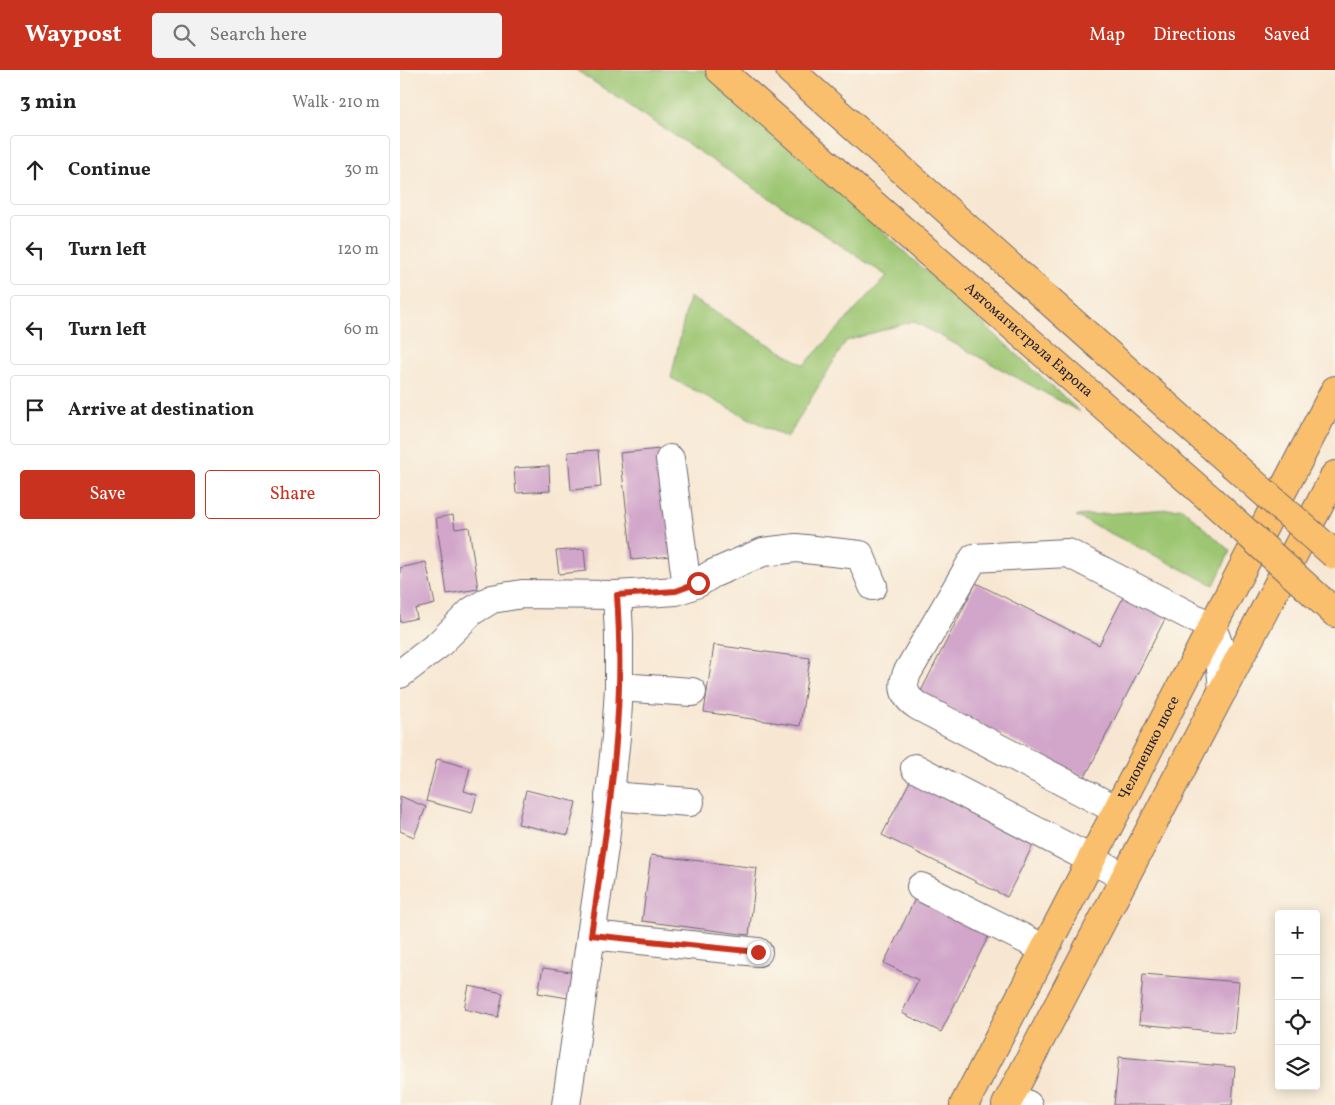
<!DOCTYPE html>
<meta charset="utf-8">
<style>
body{margin:0;font-family:Vollkorn,serif;background:#f2f2f2;color:#222}
.controls{position:absolute;right:15px;bottom:15px;display:grid;overflow:hidden;border-radius:5px;box-shadow:0 2px 12px #0003}
.controls button{width:45px;height:45px;display:grid;place-items:center;padding:0;border:0;border-bottom:1px solid #e0e0e0;background:#fff;color:#222;font:25px sans-serif}
.stop{position:absolute;width:15px;height:15px;margin:-11px;border:4px solid #c8321e;border-radius:50%;background:#fff}
.stop.end{background:#c8321e;border-color:#fff;box-shadow:0 1px 5px #0008}
.list{margin:0;padding:0;list-style:none}
h2{display:flex;justify-content:space-between;align-items:center;height:65px;margin:0;padding:0 20px;font-size:21px}
h2 small{font-size:16px;font-weight:400;color:#767676}
.list li{display:grid;grid-template-columns:32px 1fr auto;gap:15px;align-items:center;box-sizing:border-box;height:70px;margin:0 10px 10px;padding:0 10px;border:1px solid #e0e0e0;border-radius:5px}
.list b{display:block;font-size:19px;white-space:nowrap}
.list em{font-size:16px;font-style:normal;color:#767676}
.actions{display:flex;gap:10px;padding:15px 20px}
.actions a{flex:1;padding:11px 0;border:1px solid #c8321e;border-radius:5px;text-align:center;font-size:18px;color:#c8321e}
.actions .main{background:#c8321e;color:#fff}
.icon{flex:none;width:28px;height:28px;fill:none;stroke:currentColor;stroke-width:2;stroke-linecap:round;stroke-linejoin:round}
.map{position:relative;flex:none;width:935px;height:1035px;overflow:hidden}
header{display:flex;align-items:center;gap:30px;box-sizing:border-box;height:70px;padding:0 25px;background:#c8321e;color:#fff}
header strong{font-size:24px}
nav{display:flex;gap:28px;margin-inline-start:auto;font-size:18px}
.search{width:350px;height:45px;background:#f2f2f2;display:flex;align-items:center;gap:12px;box-sizing:border-box;padding:0 18px;border-radius:5px;color:#767676;font-size:19px}
main{display:flex}
aside{flex:1;background:#fff}
.map>svg:first-child{display:block}
.green{fill:#9dc672;stroke:#607456}
.building{fill:#d1a6ca}
.lines{fill:none;stroke-linecap:round;stroke-linejoin:round}
.minor-casing{stroke:#6d6770;stroke-width:30}
.major-casing{stroke:#6d6770;stroke-width:30}
.highway-casing{stroke:#6d6770;stroke-width:30}
.minor{stroke:#fff;stroke-width:28}
.major{stroke:#f9bf6c;stroke-width:28}
.highway{stroke:#f9bf6c;stroke-width:28}
.highway-bridge-casing{stroke:#6d6770;stroke-width:30;stroke-linecap:butt}
.highway-bridge{stroke:#f9bf6c;stroke-width:28}
.route{stroke:#c8321e;stroke-width:6}
.labels{text-anchor:middle;dominant-baseline:central;stroke-width:4;stroke-linejoin:round;paint-order:stroke}
.street-label{font-size:15px;fill:#22223b;stroke:#fbf7ec}
</style>
<header>
<strong>Waypost</strong>
<div class="search"><svg class="icon" aria-label="search" viewBox="0 0 24 24"><circle cx="10" cy="10" r="6"/><path d="M15 15l6 6"/></svg>Search here</div>
<nav><a>Map</a><a>Directions</a><a>Saved</a></nav>
</header>
<main>
<aside>
<h2>3 min<small>Walk · 210 m</small></h2>
<ul class="list">
<li><svg class="icon" aria-label="ahead" viewBox="0 0 24 24"><path d="M12 20V5M6 11l6-6 6 6"/></svg><div><b>Continue</b></div><em>30 m</em></li>
<li><svg class="icon" aria-label="left" viewBox="0 0 24 24"><path d="M17 20v-9H6M10 6l-5 5 5 5"/></svg><div><b>Turn left</b></div><em>120 m</em></li>
<li><svg class="icon" aria-label="left" viewBox="0 0 24 24"><path d="M17 20v-9H6M10 6l-5 5 5 5"/></svg><div><b>Turn left</b></div><em>60 m</em></li>
<li><svg class="icon" aria-label="arrive" viewBox="0 0 24 24"><path d="M6 21V4h12l-3 4 3 4H6"/></svg><div><b>Arrive at destination</b></div></li>
</ul>
<div class="actions"><a class="main">Save</a><a>Share</a></div>
</aside>
<div class="map">
<svg width="935" height="1035" viewBox="0 0 935 1035">
<rect width="100%" height="100%" fill="#fbf7ec"/>
<filter id="ink" filterUnits="userSpaceOnUse"><feTurbulence type="fractalNoise" baseFrequency=".02" numOctaves="2"/><feDisplacementMap in="SourceGraphic" scale="10" xChannelSelector="R" yChannelSelector="G"/><feConvolveMatrix kernelMatrix="1 2 1 2 8 2 1 2 1" color-interpolation-filters="sRGB"/></filter>
<filter id="wash" filterUnits="userSpaceOnUse"><feTurbulence type="fractalNoise" baseFrequency=".0096" numOctaves="4" result="noise"/><feDisplacementMap in="SourceGraphic" scale="20" xChannelSelector="R" yChannelSelector="G"/><feGaussianBlur stdDeviation="1.12" result="paint"/><feColorMatrix in="noise" values="0 0 0 0 0 0 0 0 0 0 0 0 0 0 0 0 0 1.4 0 .05"/><feComposite in="paint" operator="in"/></filter>
<g filter="url(#wash)">
<rect width="100%" height="100%" fill="#f7e7d2"/>
<g class="green">
<path d="M176,0H305L680,342L513,251L446,271L387,368L271,308L289,227L404,295L487,206Z"/>
<path d="M782,438L830,481L814,515L676,446Z"/>
</g>
<g id="blocks">
<g class="building">
<path d="M260,379L272,486L232,490L220,383Z"/>
<path d="M198,380L201,417L171,420L168,382Z"/>
<path d="M149,396L150,421L116,423L114,398Z"/>
<path d="M53,445L55,459L69,457L78,519L47,524L36,448Z"/>
<path d="M184,479L186,501L159,504L156,481Z"/>
<path d="M26,492L35,534L15,539L17,548L0,552V498Z"/>
<path d="M576,513L699,575L725,524L767,545L685,707L520,623Z"/>
<path d="M314,575L410,588L400,656L304,642Z"/>
<path d="M37,689L70,698L64,721L77,725L72,743L26,731Z"/>
<path d="M511,709L635,771L607,827L482,765Z"/>
<path d="M126,720L176,732L168,765L118,754Z"/>
<path d="M0,726L26,737L14,767L0,761Z"/>
<path d="M251,785L357,798L349,865L242,851Z"/>
<path d="M518,823L592,859L541,962L502,943L518,910L484,893Z"/>
<path d="M143,898L178,903L174,929L138,923Z"/>
<path d="M743,904L839,912L834,963L739,954Z"/>
<path d="M69,916L103,923L98,947L64,939Z"/>
<path d="M719,987L835,997L832,1035H714Z"/>
</g>
</g>
</g>
<g filter="url(#ink)">
<use href="#blocks" fill-opacity="0" stroke="#6d6770" stroke-width="1"/>
<g class="lines">
<defs>
<g id="minor">
<path d="M270,389L287,517"/>
<path d="M0,604L38,575L72,541L92,529L122,524L217,525L276,521L298,513L312,504L363,482L396,478L460,485L473,516"/>
<path d="M219,617L292,622"/>
<path d="M515,698L725,807"/>
<path d="M209,726L290,732"/>
<path d="M717,740L518,636C504,627 501,618 507,603L574,488L668,483L812,557L819,576L823,620"/>
<path d="M521,817L645,879"/>
<path d="M191,865L358,882"/>
<path d="M611,1026L628,1035"/>
<path d="M166,1035L205,771L216,667L219,617V565L217,525"/>
</g>
<g id="major">
<path id="s1" d="M564,1035L935,320"/>
<path d="M606,1035L935,405"/>
</g>
<g id="highway">
<path id="s2" d="M320,0L810,429"/>
<path d="M390,0L832,394"/>
<path d="M921,530L935,543"/>
</g>
</defs>
<use href="#minor" class="minor-casing"/>
<use href="#major" class="major-casing"/>
<use href="#highway" class="highway-casing"/>
<use href="#minor" class="minor"/>
<use href="#major" class="major"/>
<use href="#highway" class="highway"/>
<defs>
<g id="highway-bridge">
<path d="M832,394L935,485"/>
<path d="M810,429L921,530"/>
</g>
</defs>
<use href="#highway-bridge" class="highway-bridge-casing"/>
<use href="#highway-bridge" class="highway-bridge"/>
</g>
</g>
<g class="lines" filter="url(#ink)">
<path class="route" d="M298,513L276,521L217,525C219,555 220,586 219,616C217,699 203,783 191,865L358,882"/>
</g>
<g class="labels">
<g class="street-label">
<text stroke="none"><textPath href="#s2" startOffset="410">Автомагистрала Европа</textPath></text>
<text stroke="none"><textPath href="#s1" startOffset="402">Челопешко шосе</textPath></text>
</g>
</g>
</svg>
<div class="controls">
<button>+</button>
<button>−</button>
<button><svg class="icon" aria-label="locate" viewBox="0 0 24 24"><circle cx="12" cy="12" r="6"/><path d="M12 2v4M12 18v4M2 12h4M18 12h4"/></svg></button>
<button><svg class="icon" aria-label="layers" viewBox="0 0 24 24"><path d="M12 4l9 5-9 5-9-5zM3 14l9 5 9-5"/></svg></button>
</div>
<div class="stop" style="left:298px;top:513px"></div>
<div class="stop end" style="left:358px;top:882px"></div>
</div>
</main>
